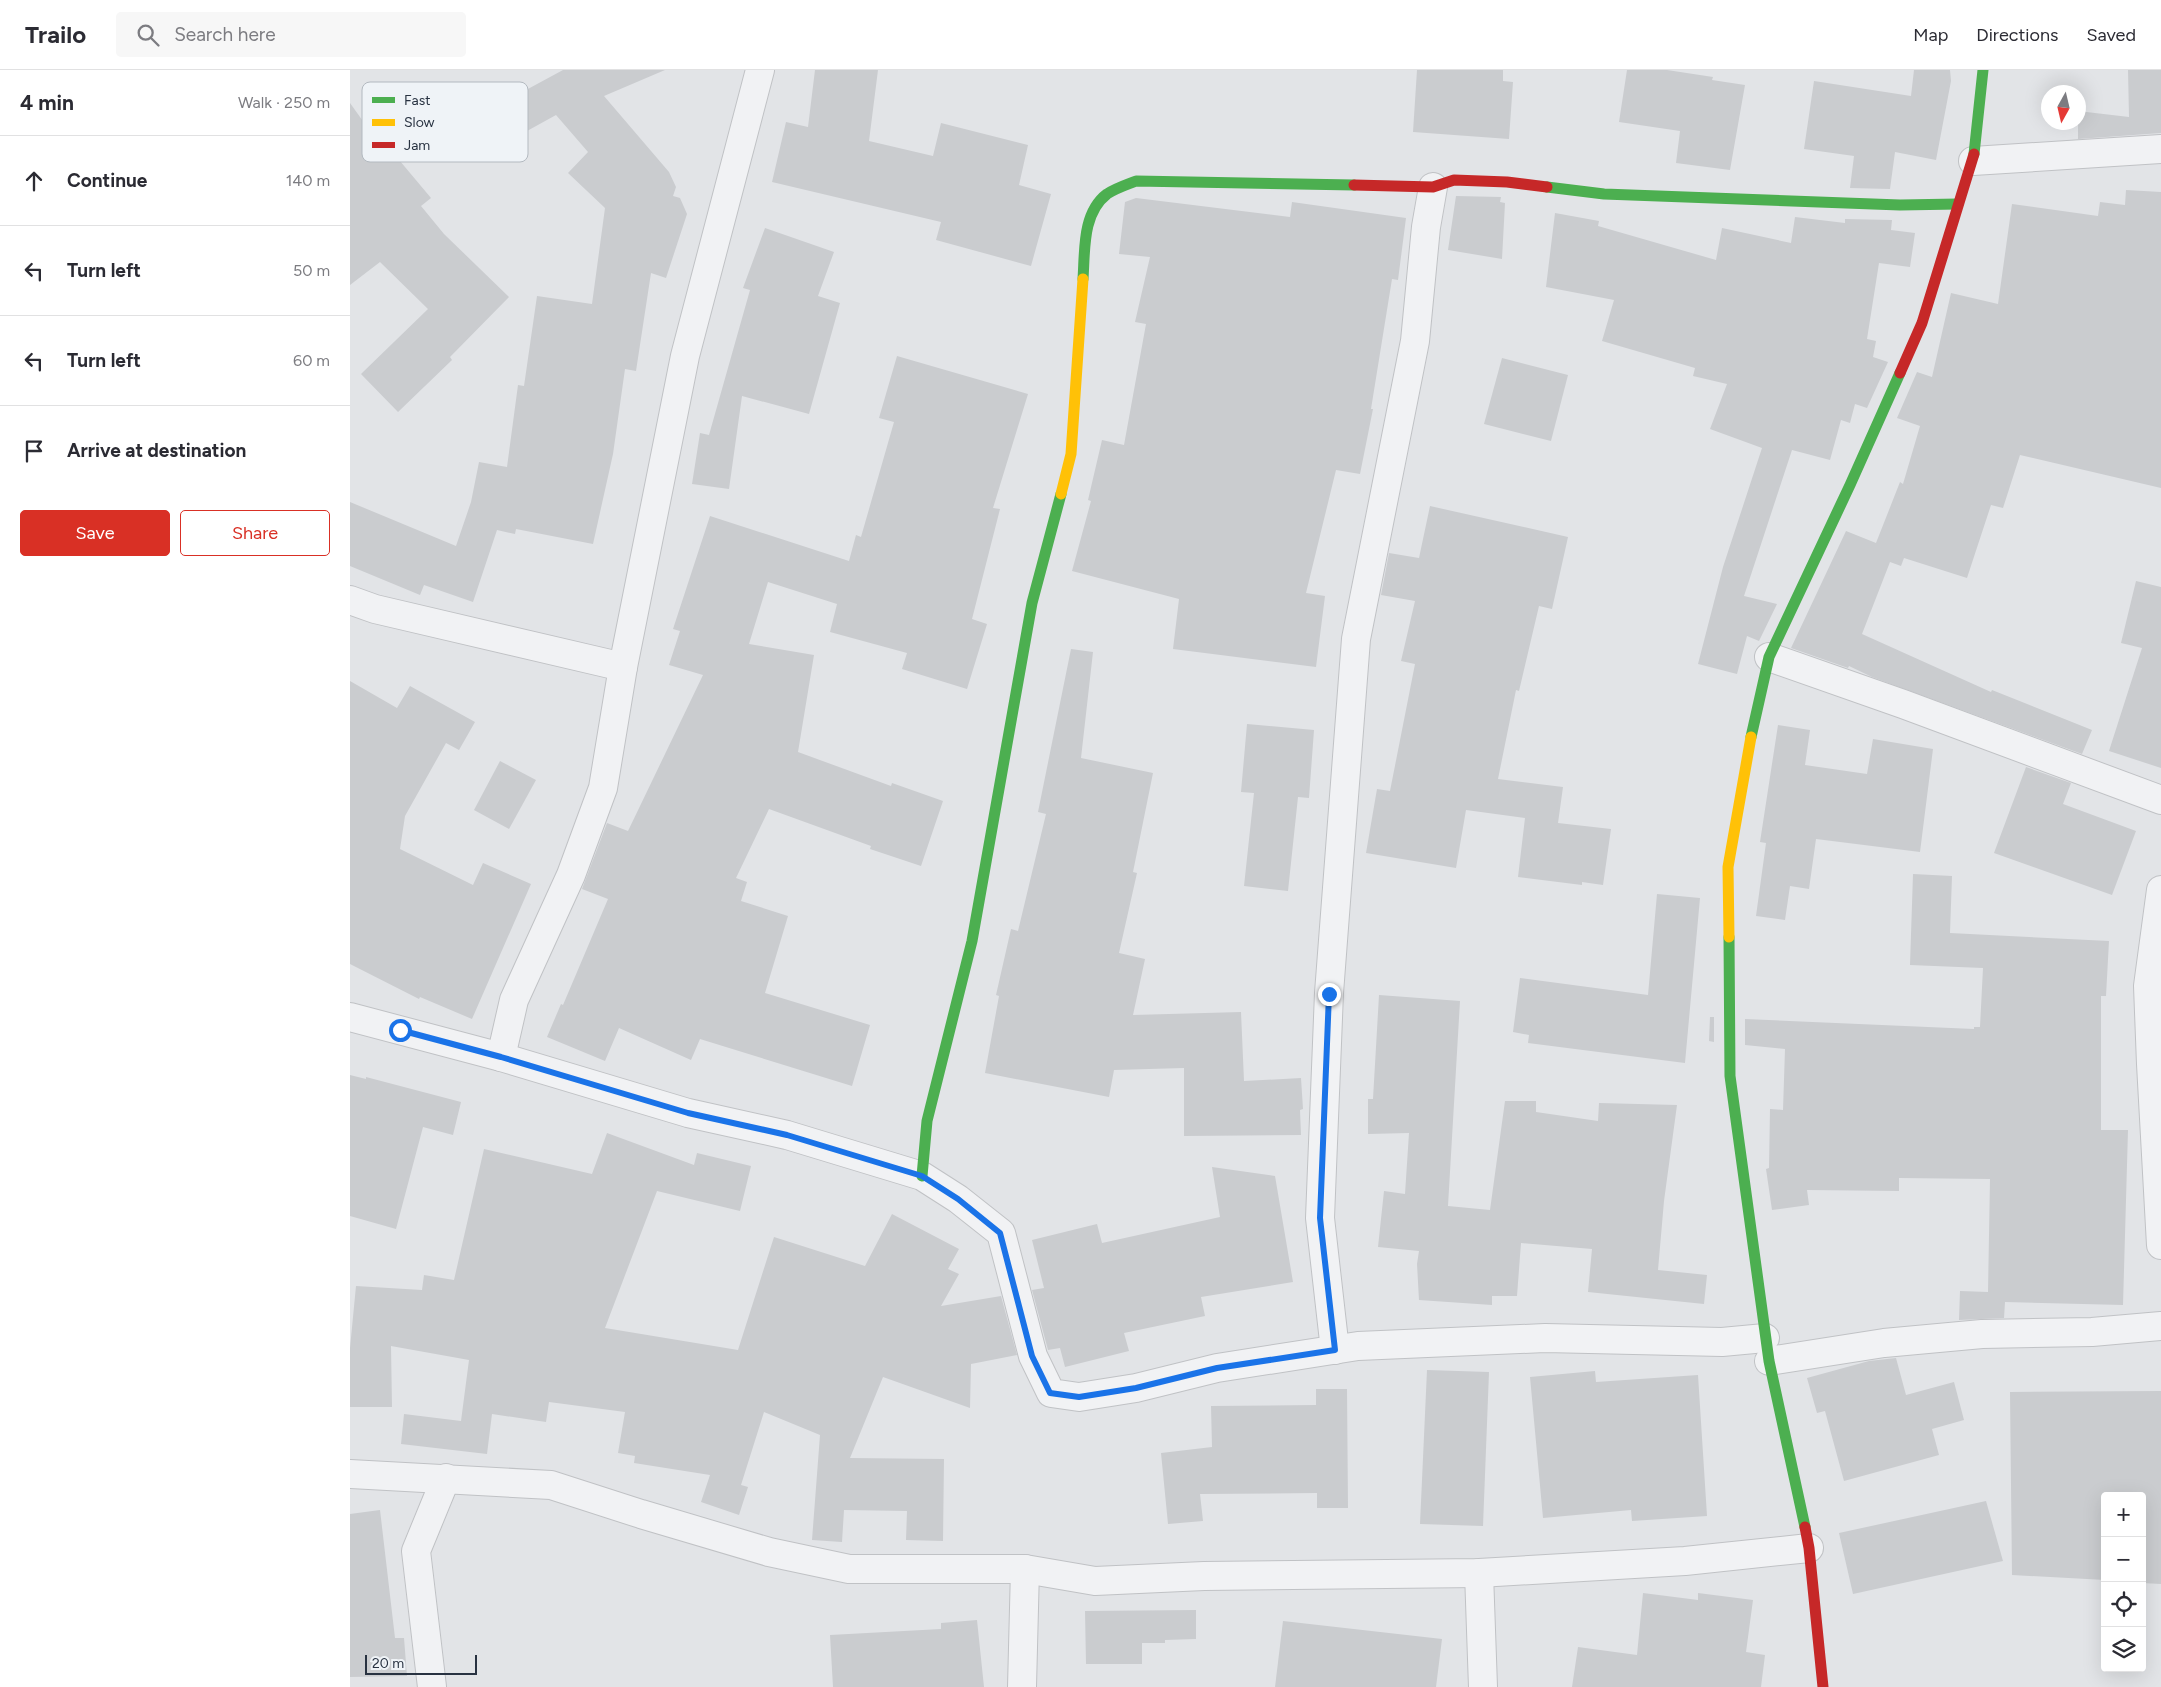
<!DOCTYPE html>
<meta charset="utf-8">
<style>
body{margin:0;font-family:Figtree,sans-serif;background:#f7f7f7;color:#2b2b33}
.controls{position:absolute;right:15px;bottom:15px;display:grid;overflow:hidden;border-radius:5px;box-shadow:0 5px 20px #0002}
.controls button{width:45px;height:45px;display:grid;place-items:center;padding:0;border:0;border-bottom:1px solid #e1e1e2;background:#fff;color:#2b2b33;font:25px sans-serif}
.compass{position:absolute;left:1691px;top:15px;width:45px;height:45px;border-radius:50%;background:#fff;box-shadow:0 5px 20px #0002;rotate:188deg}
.scale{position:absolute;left:15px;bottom:12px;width:112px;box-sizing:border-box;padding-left:5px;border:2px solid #283241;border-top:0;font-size:14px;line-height:18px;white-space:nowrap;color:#283241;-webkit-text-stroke:4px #eff3f7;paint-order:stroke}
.stop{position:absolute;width:15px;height:15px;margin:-11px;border:4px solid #1a73e8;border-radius:50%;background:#fff}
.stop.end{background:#1a73e8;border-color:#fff;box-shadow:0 1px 5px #0008}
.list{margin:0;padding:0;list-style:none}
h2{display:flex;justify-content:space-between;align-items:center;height:65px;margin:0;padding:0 20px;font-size:21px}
h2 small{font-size:16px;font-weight:400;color:#7c7c81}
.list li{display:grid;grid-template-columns:32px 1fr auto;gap:15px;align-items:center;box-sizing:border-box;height:90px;padding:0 20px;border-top:1px solid #e1e1e2}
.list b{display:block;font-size:19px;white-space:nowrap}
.list em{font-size:16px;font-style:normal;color:#7c7c81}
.actions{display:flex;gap:10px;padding:15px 20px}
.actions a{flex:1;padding:11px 0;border:1px solid #d93025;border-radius:5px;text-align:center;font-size:18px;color:#d93025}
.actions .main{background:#d93025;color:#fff}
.icon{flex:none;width:28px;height:28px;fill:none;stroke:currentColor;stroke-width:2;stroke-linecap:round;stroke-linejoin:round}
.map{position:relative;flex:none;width:1811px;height:1617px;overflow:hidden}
header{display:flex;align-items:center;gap:30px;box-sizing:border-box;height:70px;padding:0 25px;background:#fff;border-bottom:1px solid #e1e1e2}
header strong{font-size:24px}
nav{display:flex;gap:28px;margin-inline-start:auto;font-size:18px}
.search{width:350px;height:45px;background:#f7f7f7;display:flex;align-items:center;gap:12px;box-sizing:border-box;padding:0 18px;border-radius:5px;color:#7c7c81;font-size:19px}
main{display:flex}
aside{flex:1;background:#fff}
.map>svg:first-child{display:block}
.building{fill:#cacccf}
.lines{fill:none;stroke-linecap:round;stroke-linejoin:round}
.street-casing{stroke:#c0c2c5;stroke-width:30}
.street{stroke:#f1f2f4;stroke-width:28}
.fast{stroke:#4caf50;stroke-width:11}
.slow{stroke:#ffc107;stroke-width:11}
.jam{stroke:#c62828;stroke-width:11}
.route{stroke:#1a73e8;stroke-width:6}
.key{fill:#eff3f7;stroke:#b3b9c0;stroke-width:1}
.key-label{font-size:14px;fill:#283241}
</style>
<header>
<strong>Trailo</strong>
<div class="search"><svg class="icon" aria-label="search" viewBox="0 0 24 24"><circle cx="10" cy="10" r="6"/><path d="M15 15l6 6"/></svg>Search here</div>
<nav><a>Map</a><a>Directions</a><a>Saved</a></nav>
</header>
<main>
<aside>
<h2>4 min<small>Walk · 250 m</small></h2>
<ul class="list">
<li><svg class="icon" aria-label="ahead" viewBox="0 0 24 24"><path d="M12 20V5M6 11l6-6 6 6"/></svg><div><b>Continue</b></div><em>140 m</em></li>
<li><svg class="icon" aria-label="left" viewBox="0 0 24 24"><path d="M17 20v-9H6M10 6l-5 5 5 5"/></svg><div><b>Turn left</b></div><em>50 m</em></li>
<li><svg class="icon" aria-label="left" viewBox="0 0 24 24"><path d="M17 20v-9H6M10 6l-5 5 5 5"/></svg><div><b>Turn left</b></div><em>60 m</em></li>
<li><svg class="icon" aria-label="arrive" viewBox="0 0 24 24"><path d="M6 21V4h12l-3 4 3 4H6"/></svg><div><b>Arrive at destination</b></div></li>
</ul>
<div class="actions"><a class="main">Save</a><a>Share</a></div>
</aside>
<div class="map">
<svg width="1811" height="1617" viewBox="0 0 1811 1617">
<rect width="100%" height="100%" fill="#e2e4e7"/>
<g class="building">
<path d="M213,0H315L254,26L319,102L326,117L323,126L330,128L337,144L316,208L301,203L286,301L275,299L263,384L243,474L166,459L165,464L147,460L123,532L74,515L70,525L0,496V432L106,476L121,432L129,392L157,397L168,315L174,316L187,226L242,234L255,138L218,103L238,82L206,45L137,83L119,51Z"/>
<path d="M465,0H528L519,71L583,86L591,53L678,75L669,115L701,124L681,196L586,170L591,152L422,112L436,52L458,57Z"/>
<path d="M1067,0H1153V11L1163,12L1159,69L1063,62Z"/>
<path d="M1277,0H1317L1363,7L1362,10L1395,15L1380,100L1326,93L1330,61L1269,52Z"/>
<path d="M1564,0H1600L1601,11L1586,90L1545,82L1540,119L1500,118L1504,86L1454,79L1464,11L1561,26Z"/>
<path d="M1778,0H1811V63L1728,69V41L1779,47Z"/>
<path d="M0,33L30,75L34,72L81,128L71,136L94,164L159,227L100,287L102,290L48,342L11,304L78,239L30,192L0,215Z"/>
<path d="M1776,120L1811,122V418L1670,385L1653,438L1641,435L1617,508L1554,488L1551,496L1540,492L1512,564L1641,622L1642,620L1742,660L1732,684L1522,607L1499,596L1498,598L1441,578L1496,461L1526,473L1550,412L1553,414L1570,356L1547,348L1567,302L1582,307L1601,223L1648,234L1662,134L1748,146L1750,132L1775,135Z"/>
<path d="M1106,126L1151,127L1150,132L1155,133L1152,189L1098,180Z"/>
<path d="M786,128L940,147L942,132L1056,148L1048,210L1042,209L1021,339H1023L1010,404L986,400L956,523L975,526L966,597L823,579L829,529L722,501L741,431L738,430L752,370L774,375L796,254L785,252L800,187L769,184L775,132Z"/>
<path d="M1205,143L1249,151L1248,156L1366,190L1372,158L1441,173L1445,147L1495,153V149L1542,150L1541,160L1565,163L1560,197L1529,193L1517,269L1526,271L1523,287L1538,292L1517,338L1505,334L1500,353L1491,350L1480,390L1442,380L1394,526L1427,534L1409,571L1397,566L1387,604L1348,594L1373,497L1412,378L1360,359L1377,314L1343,306L1345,298L1252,271L1264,230L1196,217Z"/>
<path d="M415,158L484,182L468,226L490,233L459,344L392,326L379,419L342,414L350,363L359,365L400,220L393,218Z"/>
<path d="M547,286L678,324L643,438L650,439L622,549L637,554L617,619L552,599L557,583L480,562L487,534L418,512L399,574L464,585L448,682L541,716L542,713L593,731L571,796L520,779L521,776L419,739L386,808L397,812L391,831L438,846L415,923L520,955L502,1016L350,969L341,990L269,958L255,991L197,967L211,934L213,935L258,829L232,819L257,753L278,761L353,605L319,595L330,561L323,559L360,446L499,491L506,465L511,467L544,352L529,348Z"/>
<path d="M1152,288L1218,305L1201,371L1134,354Z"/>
<path d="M1080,436L1218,467L1202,539L1189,536L1169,621L1166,620L1148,709L1213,717L1208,753L1261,759L1253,815L1232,812V815L1168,807L1175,748L1116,740L1106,798L1016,783L1027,719L1040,721L1065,594L1051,591L1065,531L1031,525L1039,483L1069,488Z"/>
<path d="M1786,511L1811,517V698L1759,681L1792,578L1771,573Z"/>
<path d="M721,579L743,582L731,688L803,703L783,802L787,803L769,883L795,889L783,945L891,942L894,1011L951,1008L953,1039L950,1040L951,1065L834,1066V998L764,1000L759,1027L635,1003L649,926L646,925L661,859L668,861L696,744L688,742Z"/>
<path d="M0,611L47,638L60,616L125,652L109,680L96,673L55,746L50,779L123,815L133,793L181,814L122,949L70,927L69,929L0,894Z"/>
<path d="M897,654L964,660L959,728L948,727L938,821L894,816L904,723L891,722Z"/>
<path d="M1428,655L1460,660L1455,695L1517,704L1523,669L1583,679L1570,782L1466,769L1459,819L1440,816L1435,850L1406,846L1416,773L1410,772Z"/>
<path d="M150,691L186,710L159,759L124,740Z"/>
<path d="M1676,697L1721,713L1713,734L1786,761L1762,825L1644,783Z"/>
<path d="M1563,804L1602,806L1600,863L1759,871L1756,926H1751V1060H1778L1773,1235L1655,1232L1654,1248L1609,1250L1610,1221L1638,1222L1640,1109L1549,1108V1121L1457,1120L1459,1135L1422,1140L1416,1099L1419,1098L1420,1039L1433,1040L1435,979L1395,975V949L1624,959V957H1630L1633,898L1560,895Z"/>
<path d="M1307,824L1350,828L1335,993L1178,973L1179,965L1163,962L1170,908L1298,925Z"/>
<path d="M1029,925L1110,931L1098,1136L1140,1140L1155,1031H1186V1042L1248,1051L1249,1033L1327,1035L1314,1131L1308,1200L1357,1205L1354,1234L1238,1222L1242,1179L1171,1173L1167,1226H1142V1235L1069,1230L1067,1194L1069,1181L1028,1177L1034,1121L1055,1124L1059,1063L1018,1064V1029H1023Z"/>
<path d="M1360,947H1364V972L1359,971Z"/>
<path d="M0,1005L16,1009V1007L111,1032L103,1065L73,1057L46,1159L0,1146Z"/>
<path d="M257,1063L344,1095L347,1083L401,1096L390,1141L307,1121L255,1258L388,1280L424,1167L515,1196L542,1144L609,1179L598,1199L609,1204L591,1236L651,1226L667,1285L621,1294L620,1338L533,1307L500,1388L594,1389L593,1471L556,1470L557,1441L494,1440L492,1472L462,1470L470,1365L414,1342L391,1415L398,1417L389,1445L351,1432L360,1405L284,1393L285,1386L268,1383L275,1342L199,1332L196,1352L142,1344L137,1384L51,1374L54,1344L111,1351L119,1290L41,1276L42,1337H0V1278L6,1216L72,1220L74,1205L104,1210L134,1079L242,1104Z"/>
<path d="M862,1097L925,1106L943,1212L851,1227L855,1246L774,1263L779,1281L715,1297L710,1278L698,1280L682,1220L694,1218L682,1170L747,1154L752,1173L870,1147Z"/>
<path d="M1546,1288L1556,1325L1604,1312L1614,1350L1582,1359L1589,1385L1494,1411L1475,1341L1467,1343L1457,1308L1519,1291Z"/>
<path d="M1077,1300L1139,1302L1133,1456L1070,1454Z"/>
<path d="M1245,1301L1246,1312L1348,1305L1357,1446L1282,1451L1281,1440L1193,1448L1180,1307Z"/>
<path d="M966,1319H997L998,1438H967V1423L850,1424L853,1451L818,1454L811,1383L862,1377L861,1336L966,1335Z"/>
<path d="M1811,1321V1514L1792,1513V1426H1755V1510L1662,1505L1660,1322Z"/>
<path d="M1636,1431L1653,1491L1503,1524L1489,1463Z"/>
<path d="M30,1440L45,1568H54L57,1606L0,1607V1444Z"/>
<path d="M1293,1523L1348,1530V1523L1403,1530L1396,1582L1415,1585L1411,1617H1222L1228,1577L1287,1585Z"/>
<path d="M846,1540V1569L815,1570V1573H792V1594H736L735,1541Z"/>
<path d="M627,1550L634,1617H483L480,1565L591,1559V1553Z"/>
<path d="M933,1551L1092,1569L1086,1617H925Z"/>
</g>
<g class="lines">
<defs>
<g id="street">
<path d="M1623,91L1811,79"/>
<path d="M0,530L25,539L273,597"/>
<path d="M1419,587L1553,634L1811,730"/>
<path d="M1811,820L1798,916L1801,994L1811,1175"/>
<path d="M0,947L151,987L338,1043L437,1065L572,1106L608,1129L651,1163L683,1286L701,1323L729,1327L786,1318L867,1298L1008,1276L1195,1268L1372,1272L1415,1268"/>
<path d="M151,987L164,930L221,805L253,718L273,597L335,286L410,0"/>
<path d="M985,1280L970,1148L979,923L1006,569L1065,271L1076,157L1083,117"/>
<path d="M1419,1291L1534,1273L1632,1264L1742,1262L1811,1256"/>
<path d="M0,1404L201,1415L291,1444L419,1482L499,1499H675L745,1511L854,1506L1129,1503L1335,1491L1459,1478"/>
<path d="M1129,1503L1133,1617"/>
<path d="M82,1617L66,1481L96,1408"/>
<path d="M672,1617L675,1499"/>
</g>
</defs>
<use href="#street" class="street-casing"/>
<use href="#street" class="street"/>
<g class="fast">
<path d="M1624,84L1633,0"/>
<path d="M1197,117L1254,124L1550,135L1608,134"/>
<path d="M733,209C735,181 732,143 757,124C766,118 776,115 786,111L1004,115"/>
<path d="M1401,667L1419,587L1500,415L1550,303"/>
<path d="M1379,867L1380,1006L1419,1291L1455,1457"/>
<path d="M572,1106L577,1051L622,871L682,533L711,424"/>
</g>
<g class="slow">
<path d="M711,424L721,384L733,209"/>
<path d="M1379,867L1378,797L1401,667"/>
</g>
<g class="jam">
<path d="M1004,115L1083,117L1104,110L1157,112L1197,117"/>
<path d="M1550,303L1572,253L1624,84"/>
<path d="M1455,1457L1459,1478L1473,1617"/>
</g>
</g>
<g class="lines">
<path class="route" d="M50,960L151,987L338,1043L437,1065L572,1106L608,1129L650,1163L682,1286L700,1323L729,1327L786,1318L867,1298L985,1280L970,1148L979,924"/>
</g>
<rect x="12" y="12" width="166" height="80" rx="8" class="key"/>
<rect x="22" y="27" width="23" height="6" fill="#4caf50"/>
<rect x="22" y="49" width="23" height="7" fill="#ffc107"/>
<rect x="22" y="72" width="23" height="6" fill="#c62828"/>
<g class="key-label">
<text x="54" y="35">Fast</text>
<text x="54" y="57">Slow</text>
<text x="54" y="80">Jam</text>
</g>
</svg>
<div class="controls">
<button>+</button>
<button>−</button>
<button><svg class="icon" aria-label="locate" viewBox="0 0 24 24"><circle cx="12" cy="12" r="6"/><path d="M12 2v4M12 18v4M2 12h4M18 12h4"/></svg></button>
<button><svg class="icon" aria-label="layers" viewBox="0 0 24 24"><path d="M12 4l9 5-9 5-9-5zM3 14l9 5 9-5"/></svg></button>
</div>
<svg class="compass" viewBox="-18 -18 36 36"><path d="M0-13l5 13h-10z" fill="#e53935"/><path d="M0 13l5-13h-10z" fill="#7c7c81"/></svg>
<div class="scale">20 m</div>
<div class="stop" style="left:50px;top:960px"></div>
<div class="stop end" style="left:979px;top:924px"></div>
</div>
</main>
